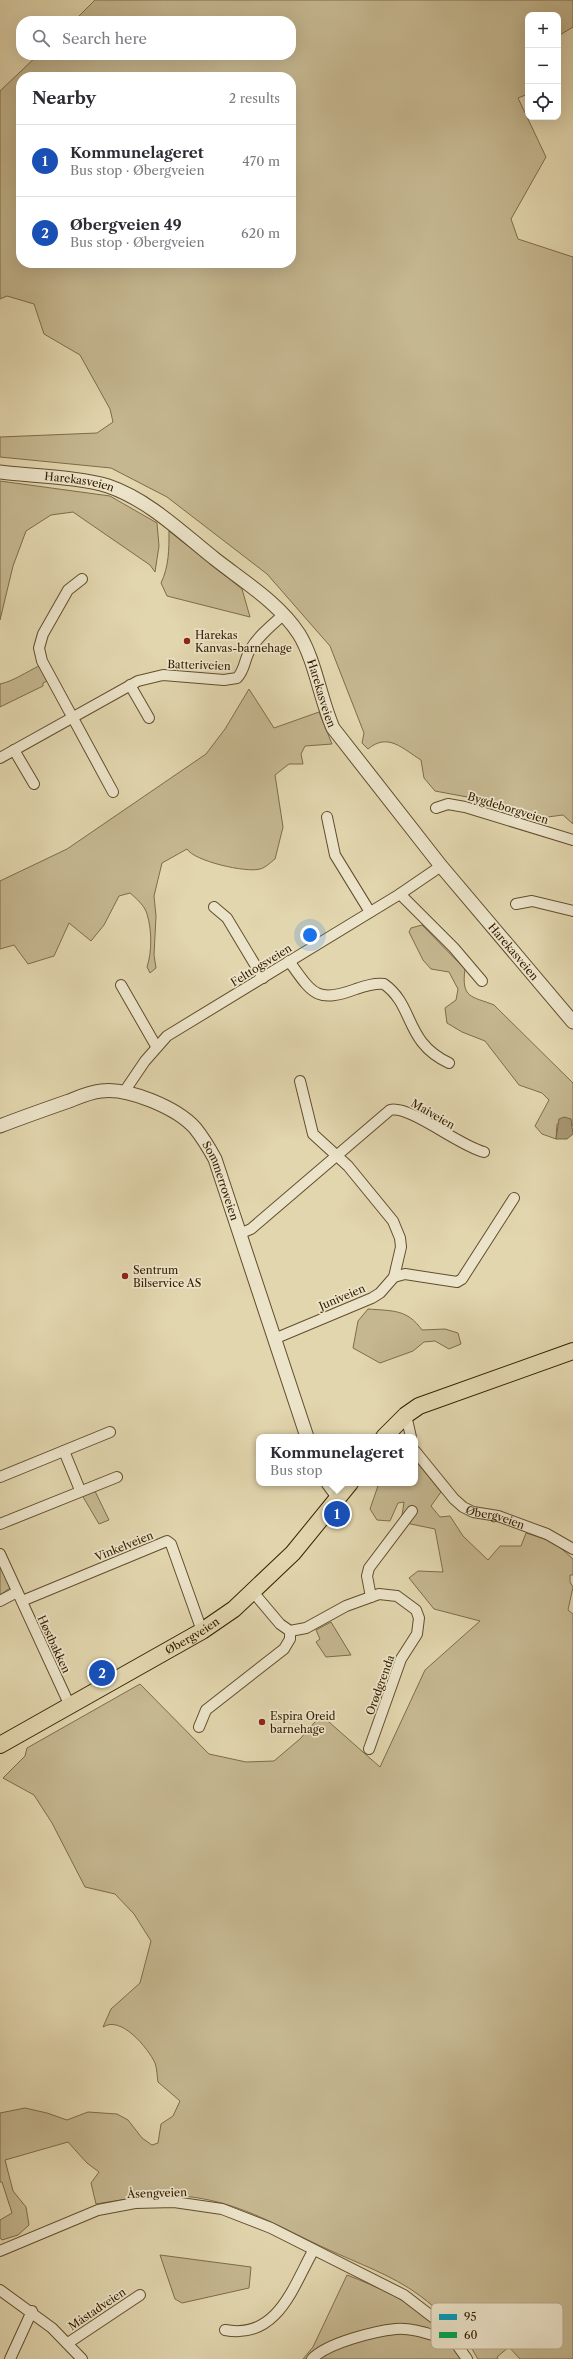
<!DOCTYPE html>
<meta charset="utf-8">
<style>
body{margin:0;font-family:"Libre Caslon Text",serif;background:#f7f7f7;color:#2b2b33}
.controls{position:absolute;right:12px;top:12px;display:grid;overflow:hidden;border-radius:8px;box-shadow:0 4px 16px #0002}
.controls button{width:36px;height:36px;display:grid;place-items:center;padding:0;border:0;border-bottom:1px solid #e1e1e2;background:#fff;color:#2b2b33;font:20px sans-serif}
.you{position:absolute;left:310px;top:935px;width:14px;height:14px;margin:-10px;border:3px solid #fff;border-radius:50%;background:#1a73e8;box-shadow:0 0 0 6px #1a73e833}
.badge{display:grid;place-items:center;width:26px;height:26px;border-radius:50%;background:#2563eb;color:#fff;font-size:13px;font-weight:700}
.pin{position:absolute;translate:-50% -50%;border:2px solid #fff;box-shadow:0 1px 4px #0006}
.popup{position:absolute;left:256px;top:1434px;width:162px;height:52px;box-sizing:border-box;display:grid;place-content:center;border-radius:8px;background:#fff;filter:drop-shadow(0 1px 3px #0005);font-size:13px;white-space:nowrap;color:#7c7c81}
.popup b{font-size:15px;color:#2b2b33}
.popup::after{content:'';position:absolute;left:50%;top:100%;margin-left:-8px;border:8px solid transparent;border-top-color:#fff}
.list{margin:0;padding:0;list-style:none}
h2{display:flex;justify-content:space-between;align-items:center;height:52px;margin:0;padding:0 16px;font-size:17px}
h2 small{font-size:13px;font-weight:400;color:#7c7c81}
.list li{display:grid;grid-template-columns:26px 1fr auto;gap:12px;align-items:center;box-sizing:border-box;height:72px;padding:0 16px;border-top:1px solid #e1e1e2}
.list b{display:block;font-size:15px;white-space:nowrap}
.list p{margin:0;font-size:13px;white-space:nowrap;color:#7c7c81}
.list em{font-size:13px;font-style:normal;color:#7c7c81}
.icon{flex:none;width:22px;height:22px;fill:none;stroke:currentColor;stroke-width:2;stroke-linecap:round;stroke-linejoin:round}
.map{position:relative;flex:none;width:573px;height:2359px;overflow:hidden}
.search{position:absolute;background:#fff;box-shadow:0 4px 16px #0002;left:16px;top:16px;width:280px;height:44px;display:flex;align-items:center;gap:10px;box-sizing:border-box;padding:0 14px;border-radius:16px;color:#7c7c81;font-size:15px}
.panel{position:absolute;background:#fff;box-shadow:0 4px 16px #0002;left:16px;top:72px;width:280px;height:196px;border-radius:16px}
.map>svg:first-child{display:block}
.green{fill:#c5b790;stroke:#7e6c48;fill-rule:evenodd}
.water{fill:#a89873;stroke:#7b6845}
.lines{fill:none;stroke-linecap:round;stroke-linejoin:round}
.minor-casing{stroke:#624e2c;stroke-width:12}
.tertiary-casing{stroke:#624e2c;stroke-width:15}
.primary-casing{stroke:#372000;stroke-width:18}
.minor{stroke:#ece4ca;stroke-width:10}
.tertiary{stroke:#ece4ca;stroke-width:13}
.primary{stroke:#e2d6ae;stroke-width:16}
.poi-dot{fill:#8f2418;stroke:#ece4ca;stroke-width:1.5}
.labels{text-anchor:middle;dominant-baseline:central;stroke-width:3.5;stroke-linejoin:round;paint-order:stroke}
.street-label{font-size:11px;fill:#372000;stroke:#ece4ca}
.poi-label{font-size:11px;fill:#372000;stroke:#ece4ca;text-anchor:start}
.key{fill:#ece4ca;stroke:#b6a98d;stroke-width:1}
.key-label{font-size:11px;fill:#372000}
</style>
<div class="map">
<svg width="573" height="2359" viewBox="0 0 573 2359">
<rect width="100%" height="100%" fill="#e2d6ae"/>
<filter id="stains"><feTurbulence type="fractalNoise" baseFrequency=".005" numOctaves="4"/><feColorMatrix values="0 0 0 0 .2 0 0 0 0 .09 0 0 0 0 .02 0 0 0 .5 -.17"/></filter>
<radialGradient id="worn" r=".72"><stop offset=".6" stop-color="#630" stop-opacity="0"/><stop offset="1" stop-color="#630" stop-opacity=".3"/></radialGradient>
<g class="green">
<path d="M95,0H573V27L558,36V15H528V94L518,98L546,157L511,219L518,239L573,257V824L563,815L540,818L478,799L435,791L424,778L421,760C403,749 388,732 368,749L362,743L364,733L330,646L267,574L167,497L111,468L0,457V437L97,433L113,422L110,409L80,355L44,334L34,304L7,296L0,299V91L38,55H291V21H74ZM21,77H291V263H21Z"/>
<path d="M0,481L110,496L157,523L159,546L155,572L150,565L73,512L51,515L26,531L13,566L0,620Z"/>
<path d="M169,531L242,589L250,617L167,596L161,583C169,566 169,550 169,531Z"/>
<path d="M39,666L47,681L43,683V686L0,707V684C14,681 26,672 39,666Z"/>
<path d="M249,689L274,728L319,712L332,744L305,746L301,754L303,764H289L275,775L283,827L275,859C271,862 265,868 260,869C246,873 194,861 187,849L162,863L154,896L156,916L154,955L156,968L150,973L147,967C152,952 152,930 147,914C145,906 136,898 130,893L119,896L104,925L91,941L69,923L54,956L28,964L14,945L0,949V881L67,849L206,754L225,729Z"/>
<path d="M422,925L465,969C461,999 472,996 494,1005L573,1083V1126L570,1123L557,1124L556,1139L542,1134L535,1126L549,1100L542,1093L519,1085L485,1041L462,1032L447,1023L445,1008L456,1000L458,989L449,972L431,969L423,960L409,932L411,928Z"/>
<path d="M368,1309C393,1311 407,1309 422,1330L445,1329L458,1333L461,1344L449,1349L435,1341L424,1342L413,1351L380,1363L353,1348L358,1321Z"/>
<path d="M415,1460L441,1492L431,1506L440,1517L450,1516L463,1536L488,1560L500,1546H521L526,1533L554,1542L573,1559V1575H570V1582L573,1587L568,1610L573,1614V2359H520L509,2347L497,2357L498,2359H478C464,2334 442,2312 419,2295C392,2275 357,2263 327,2249C281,2228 244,2204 192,2197C161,2193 127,2199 96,2204L91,2183L99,2172L87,2163L68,2142L5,2160L13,2191L26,2207L29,2225L18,2235L2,2240L0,2238V2220L12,2213L2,2182H0V2113L25,2108L47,2113L67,2120L88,2112L117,2114L128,2120L142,2138L152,2145L158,2143L161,2124L173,2116L180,2101L158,2082C157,2076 157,2068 155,2063C148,2048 121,2015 103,2027L111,2009L140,1983L151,1941L134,1914L115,1894L85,1887L52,1823L34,1795L3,1778L25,1756L27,1748L140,1684L209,1754L246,1762L274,1761L301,1738L321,1715L380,1767L425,1670L480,1621L434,1609L409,1578L418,1571L443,1572L435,1529L401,1522L404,1502L398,1503L390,1521L377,1520L370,1509L379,1483H415Z"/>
<path d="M93,1487L109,1520L99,1524L82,1495Z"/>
<path d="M0,1565L10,1588L0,1595Z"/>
<path d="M331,1622L351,1655L326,1657L316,1642L320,1639L316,1630Z"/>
<path d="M160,2255L251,2267L249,2288L182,2303L175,2299Z"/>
<path d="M347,2275C378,2287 410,2301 435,2324C445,2334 453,2348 461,2359H303L313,2347Z"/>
</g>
<path class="water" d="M564,1117L571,1119L573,1134L567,1139H556L559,1119Z"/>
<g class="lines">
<defs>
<g id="minor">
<path d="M82,579L68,590L43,634L39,648L42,661L113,792"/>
<path d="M130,685L149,718"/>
<path d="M14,750L34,784"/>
<path d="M0,758L138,681L163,675L224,680L237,678C245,670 244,660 250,650C258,636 271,626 283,615"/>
<path d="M436,808L448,804L465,807L573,840"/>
<path d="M327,817L335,855L370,912"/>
<path d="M400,894L454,948L482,981"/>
<path d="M516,904L532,901L573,911"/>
<path d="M214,907L227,918L263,978"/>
<path d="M289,961C312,993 316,1004 356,989C365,986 374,983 384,984C415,1006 404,1042 449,1063"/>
<path d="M121,985L156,1046"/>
<path d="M300,1081L313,1134L348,1166L393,1221L400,1238L401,1247L394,1277"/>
<path d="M124,1092L145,1061L167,1036L400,894L441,866"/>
<path d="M239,1234L251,1229L390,1110C410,1105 459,1146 484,1152"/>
<path d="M274,1339L372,1298L380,1293L394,1277L405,1274L457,1282L462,1279L514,1198"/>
<path d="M406,1415L411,1437"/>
<path d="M64,1451L80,1490"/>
<path id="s1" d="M415,1451L454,1499L463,1507L473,1512L498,1516L547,1534L573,1549"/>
<path d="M0,1477L110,1432"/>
<path d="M0,1524L117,1477"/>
<path d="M0,1554L70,1706"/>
<path d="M253,1592L280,1624L290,1631L306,1628L346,1606L379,1594L397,1596L416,1610L419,1618L417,1634L401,1659L369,1749"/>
<path d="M371,1597L367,1576L369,1568L412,1511"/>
<path d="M0,1601L17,1592"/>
<path d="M22,1601L167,1541L171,1544L202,1631"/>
<path d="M199,1727L206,1710L284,1649L290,1639V1631"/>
<path d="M0,2251L98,2210L135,2203L174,2202L222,2209L271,2228L404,2295L443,2325L467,2359"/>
<path d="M0,2290L52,2328L82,2359"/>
<path d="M225,2330C277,2340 293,2287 313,2251"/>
<path d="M68,2343L140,2295"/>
<path d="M10,2359L32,2311"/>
<path d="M312,2359C327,2343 375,2331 396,2329C410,2328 423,2332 436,2336L448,2330"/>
</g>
<g id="tertiary">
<path id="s2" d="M0,472C31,476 80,477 108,486C149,500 182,533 215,559C243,581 279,603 299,634C315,660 320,698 333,728L441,866L573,1022"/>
<path id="s3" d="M0,1126C23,1117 46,1109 69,1101C79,1097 90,1092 101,1091C128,1087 177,1108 195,1128C203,1138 209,1148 215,1159L307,1437"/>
<path d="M328,1483L339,1498"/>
</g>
<g id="primary">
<path d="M384,1437L406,1415L419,1406L573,1351"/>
<path id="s4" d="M0,1745L202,1631L234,1609L293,1553L350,1483"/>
</g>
</defs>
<use href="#minor" class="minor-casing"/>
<use href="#tertiary" class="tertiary-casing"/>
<use href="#primary" class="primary-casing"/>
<use href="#minor" class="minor"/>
<use href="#tertiary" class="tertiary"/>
<use href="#primary" class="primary"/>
</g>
<g class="poi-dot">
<circle cx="187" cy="641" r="4"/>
<circle cx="125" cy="1276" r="4"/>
<circle cx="262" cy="1722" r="4"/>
</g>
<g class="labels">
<g class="street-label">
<text stroke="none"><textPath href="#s2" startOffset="80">Harekasveien</textPath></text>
<text transform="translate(199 665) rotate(2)">Batteriveien</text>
<text stroke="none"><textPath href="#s2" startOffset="416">Harekasveien</textPath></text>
<text transform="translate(508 808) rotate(17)">Bygdeborgveien</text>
<text stroke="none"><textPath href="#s2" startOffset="740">Harekasveien</textPath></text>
<text transform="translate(261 965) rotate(-32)">Felttogsveien</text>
<text transform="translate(433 1114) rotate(30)">Maiveien</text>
<text stroke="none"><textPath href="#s3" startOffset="270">Sommerroveien</textPath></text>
<text transform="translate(342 1297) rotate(-23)">Juniveien</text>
<text stroke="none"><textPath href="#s1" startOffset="108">Øbergveien</textPath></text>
<text transform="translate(124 1546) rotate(-22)">Vinkelveien</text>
<text stroke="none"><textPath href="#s4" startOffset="221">Øbergveien</textPath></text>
<text transform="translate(54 1644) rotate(65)">Høstbakken</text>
<text transform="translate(380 1685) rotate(-70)">Orødgrenda</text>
<text transform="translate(157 2193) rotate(-2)">Åsengveien</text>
<text transform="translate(97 2309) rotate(-34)">Måstadveien</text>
</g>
<g class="poi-label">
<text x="195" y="635">Harekas<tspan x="195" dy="13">Kanvas-barnehage</tspan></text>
<text x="133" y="1270">Sentrum<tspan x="133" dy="13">Bilservice AS</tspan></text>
<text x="270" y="1716">Espira Oreid<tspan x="270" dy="13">barnehage</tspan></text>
</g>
</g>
<rect x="431" y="2303" width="132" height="46" rx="6" class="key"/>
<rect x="439" y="2314" width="18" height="6" fill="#069bb9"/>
<rect x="439" y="2332" width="18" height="6" fill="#00a651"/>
<g class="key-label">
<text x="464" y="2321">95</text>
<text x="464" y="2339">60</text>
</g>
<rect width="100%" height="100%" filter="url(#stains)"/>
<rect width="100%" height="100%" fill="url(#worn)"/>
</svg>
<div class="controls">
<button>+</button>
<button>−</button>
<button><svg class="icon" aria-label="locate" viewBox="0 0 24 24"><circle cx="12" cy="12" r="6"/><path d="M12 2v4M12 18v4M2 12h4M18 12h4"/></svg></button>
</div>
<div class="you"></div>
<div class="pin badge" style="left:337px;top:1514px;background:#1a4fb4">1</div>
<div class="popup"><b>Kommunelageret</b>Bus stop</div>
<div class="pin badge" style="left:102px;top:1673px;background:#1a4fb4">2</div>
<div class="search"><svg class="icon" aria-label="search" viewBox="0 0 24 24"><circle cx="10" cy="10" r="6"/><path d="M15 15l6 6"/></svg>Search here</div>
<section class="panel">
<h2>Nearby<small>2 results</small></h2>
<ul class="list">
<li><span class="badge" style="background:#1a4fb4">1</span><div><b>Kommunelageret</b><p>Bus stop · Øbergveien</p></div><em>470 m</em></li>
<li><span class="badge" style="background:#1a4fb4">2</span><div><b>Øbergveien 49</b><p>Bus stop · Øbergveien</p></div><em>620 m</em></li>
</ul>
</section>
</div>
